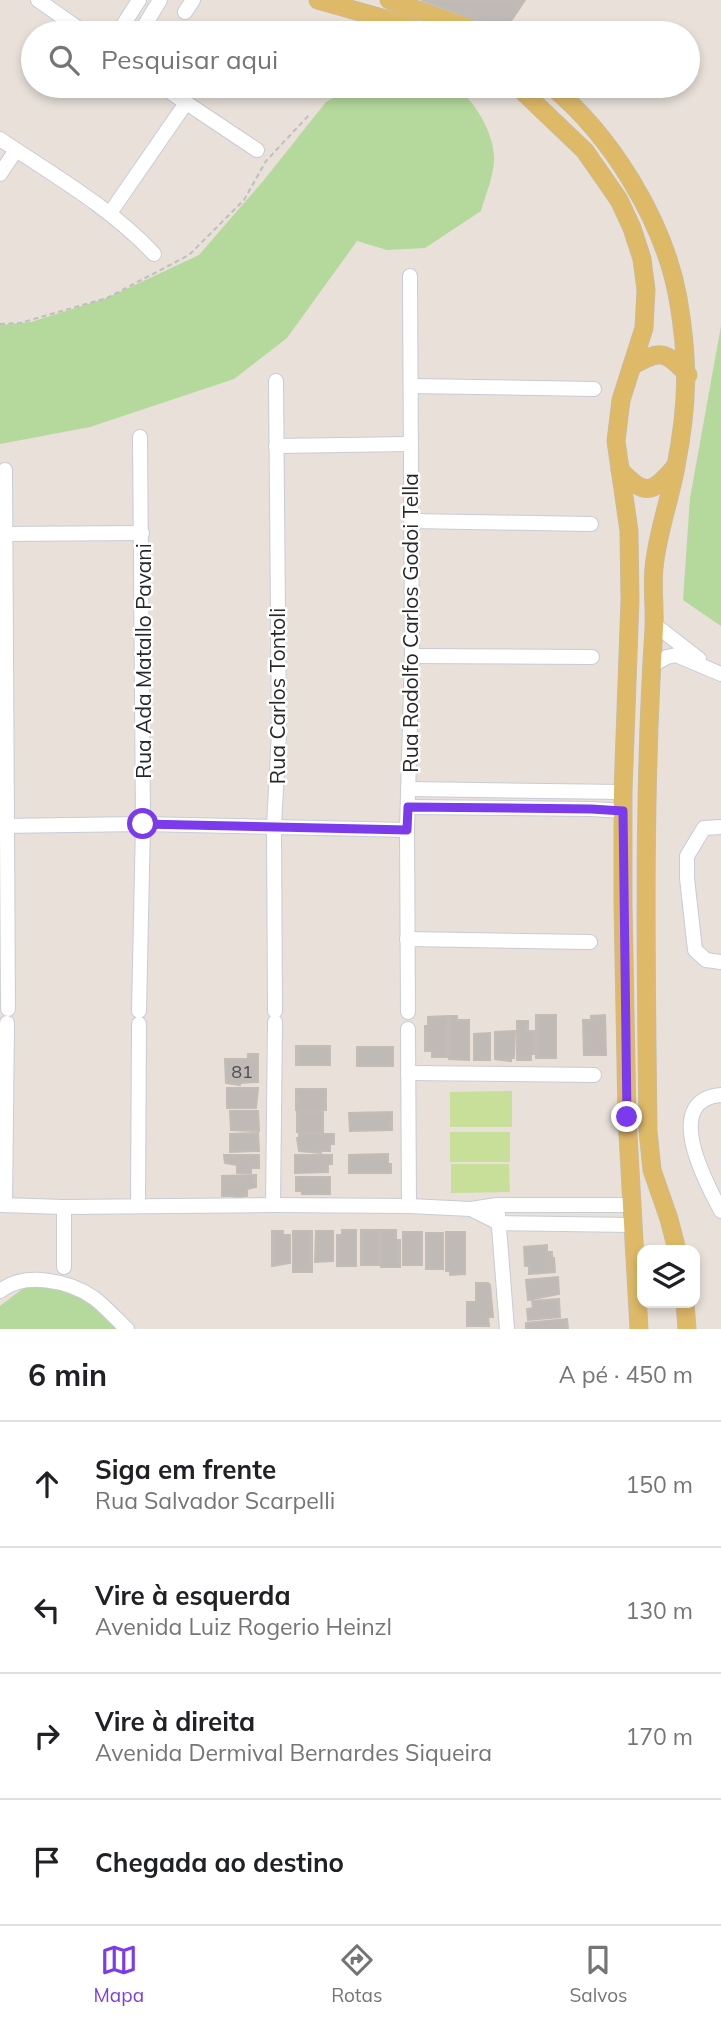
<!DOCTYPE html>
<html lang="pt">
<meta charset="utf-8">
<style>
body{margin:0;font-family:Mulish,sans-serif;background:#f2f2f2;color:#202124}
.controls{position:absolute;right:21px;bottom:21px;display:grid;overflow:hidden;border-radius:14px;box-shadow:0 4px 10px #0003}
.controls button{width:63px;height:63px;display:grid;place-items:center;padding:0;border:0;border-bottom:2px solid #e0e0e0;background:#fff;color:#202124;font:35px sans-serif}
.stop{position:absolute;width:21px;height:21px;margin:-16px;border:5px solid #7c3aed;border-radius:50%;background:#fff}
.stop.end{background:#7c3aed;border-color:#fff;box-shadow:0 2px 7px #0008}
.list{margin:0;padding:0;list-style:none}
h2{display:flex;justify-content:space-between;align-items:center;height:91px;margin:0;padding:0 28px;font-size:30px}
h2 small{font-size:23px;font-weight:400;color:#757577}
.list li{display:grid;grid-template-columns:46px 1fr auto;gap:21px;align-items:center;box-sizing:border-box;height:126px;padding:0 28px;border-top:2px solid #e0e0e0}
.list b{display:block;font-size:26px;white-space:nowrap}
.list p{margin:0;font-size:23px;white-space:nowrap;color:#757577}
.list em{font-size:23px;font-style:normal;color:#757577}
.icon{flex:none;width:38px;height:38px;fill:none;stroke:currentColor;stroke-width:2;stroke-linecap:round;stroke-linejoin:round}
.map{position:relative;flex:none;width:721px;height:1329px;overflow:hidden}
.search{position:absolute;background:#fff;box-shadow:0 4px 10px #0003;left:21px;right:21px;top:21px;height:77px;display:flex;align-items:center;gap:18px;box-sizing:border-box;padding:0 24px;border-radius:38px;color:#757577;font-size:26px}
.sheet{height:595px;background:#fff}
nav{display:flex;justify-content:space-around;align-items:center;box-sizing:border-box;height:98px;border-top:2px solid #e0e0e0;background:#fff;font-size:19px;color:#757577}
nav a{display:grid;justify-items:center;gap:4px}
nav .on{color:#7c3aed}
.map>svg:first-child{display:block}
.green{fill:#b5d89c}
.pitch{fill:#c7df98}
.building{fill:#c0bab6;stroke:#c2bcb4;stroke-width:2}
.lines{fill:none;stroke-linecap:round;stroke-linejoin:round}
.minor-casing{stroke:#c8ccd7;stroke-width:16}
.major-casing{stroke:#bebebe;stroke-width:19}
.path{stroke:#bebebe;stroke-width:2;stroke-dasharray:5 3.5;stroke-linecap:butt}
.minor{stroke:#fff;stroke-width:14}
.major{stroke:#deb968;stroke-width:18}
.route{stroke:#7c3aed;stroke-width:9}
.labels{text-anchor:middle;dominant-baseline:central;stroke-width:5;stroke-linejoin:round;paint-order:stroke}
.number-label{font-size:18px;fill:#4d4c4b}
.street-label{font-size:21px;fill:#272727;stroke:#fff}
</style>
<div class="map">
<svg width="721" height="1329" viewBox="0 0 721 1329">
<rect width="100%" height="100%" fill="#e8e0d9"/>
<g class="green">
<path d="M354,86H454C475,100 496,136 494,162C493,178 485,196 481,211L425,248L387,250L357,241L287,338L234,379L90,427L0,444V325L31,322L107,298L199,255L264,180L326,102Z"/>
<path d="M721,326V626L683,600L690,498Z"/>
<path d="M34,1280L65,1284L127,1329H0V1306Z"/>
</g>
<g class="pitch">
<path d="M512,1091V1127H450V1092Z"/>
<rect x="450" y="1132" width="60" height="30"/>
<path d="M451,1164H509L510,1192L451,1193Z"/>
</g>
<g class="building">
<path d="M421,0H525L503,33L460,14Z"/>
<rect x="536" y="1015" width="20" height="43"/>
<path d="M605,1015L606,1055H584L583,1020H591V1016Z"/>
<path d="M447,1016V1057H432V1051H425V1026H428V1017Z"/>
<path d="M449,1016H457V1020H469V1060L449,1059Z"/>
<path d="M517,1021H528V1031H534V1054H531V1060H517Z"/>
<path d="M515,1031L514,1058H511V1061L495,1059V1032Z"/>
<path d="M490,1033V1060H474V1034Z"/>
<rect x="296" y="1046" width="34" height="19"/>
<rect x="357" y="1047" width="36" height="19"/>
<path d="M248,1054H258V1082L240,1083V1085L226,1083L225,1059H248Z"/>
<path d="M227,1088H258L256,1108H227Z"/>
<rect x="296" y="1089" width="30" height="21"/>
<path d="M230,1111H258L259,1131L231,1130Z"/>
<rect x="297" y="1112" width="26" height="20"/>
<path d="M392,1112V1130L350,1131L349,1113Z"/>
<path d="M258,1133L259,1151L230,1152V1134Z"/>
<path d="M299,1134H334V1144H330V1151H321V1153L299,1151L297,1138H299Z"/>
<path d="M388,1154V1164H391V1173H349V1155Z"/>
<path d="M224,1155H259V1168H251V1173H237V1165L225,1163Z"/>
<path d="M295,1155H332V1164H328V1172L295,1173Z"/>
<path d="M256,1175V1187L247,1189V1196L234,1198V1196H222V1176Z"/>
<path d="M296,1177H330V1194H302V1191H296Z"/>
<path d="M342,1230H356V1266H337V1235H342Z"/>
<rect x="361" y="1230" width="18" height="35"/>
<path d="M381,1230H396V1240H400V1267H381Z"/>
<path d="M272,1231H283V1235H290V1263L272,1266Z"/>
<rect x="293" y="1231" width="19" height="41"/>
<path d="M316,1231H333V1261L315,1262Z"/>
<rect x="403" y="1232" width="19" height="33"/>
<path d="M446,1232H465V1274L450,1275V1271H446Z"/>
<rect x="426" y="1233" width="17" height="36"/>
<path d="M547,1245V1252H552V1258H554L555,1272L529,1274V1266H525L524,1247Z"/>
<path d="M558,1277L559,1294L528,1300L526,1280Z"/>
<path d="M476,1283H488L490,1285L493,1317H488L489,1326H467V1302H476Z"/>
<path d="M559,1299L560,1317L528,1320L527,1309L533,1308L532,1301Z"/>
<path d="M567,1319L568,1329H526V1323Z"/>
</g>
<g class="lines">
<defs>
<g id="minor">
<path d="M38,0L85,33"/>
<path d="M185,12L193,0"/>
<path d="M118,33L139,0"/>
<path d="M140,33L160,0"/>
<path d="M161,86L257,150"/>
<path d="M0,139C53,175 110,207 154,254"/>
<path d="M0,174L16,150"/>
<path d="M110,213L186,103"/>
<path d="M411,386L594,389"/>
<path d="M276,446L410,444"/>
<path d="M5,470L8,1009"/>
<path d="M412,521L591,524"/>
<path d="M0,534L142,533"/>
<path d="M654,624L699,659"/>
<path d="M412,656L592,657"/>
<path d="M651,666L667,657L676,655L721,674"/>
<path d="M408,789L623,792"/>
<path d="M408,807L591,809L623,811"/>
<path d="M0,826L143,824L407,830"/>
<path d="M721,827L704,828L687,856V878L695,950L706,960L721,962"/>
<path d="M407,939L590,942"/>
<path d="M139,1011L143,824L140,437"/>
<path d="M275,1011L274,826L279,733L276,381"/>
<path d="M408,1012L407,830L412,656L410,276"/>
<path d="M408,1029L409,1206"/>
<path d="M408,1073L594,1075"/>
<path d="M721,1095C661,1100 706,1183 721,1211"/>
<path d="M0,1205L64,1207L273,1205L409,1206L471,1209L497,1205H631"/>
<path d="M5,1205L7,1023"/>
<path d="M273,1205L275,1022"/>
<path d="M138,1206L139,1024"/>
<path d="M471,1209L499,1223L632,1225"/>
<path d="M498,1214L507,1329"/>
<path d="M64,1267V1207"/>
<path d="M0,1291C25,1271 70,1281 94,1298C106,1307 116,1319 127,1329"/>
</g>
<g id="major">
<path d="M318,0L403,24L424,33"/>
<path d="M389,0L466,27L476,33"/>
<path d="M517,86L585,151L619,200L632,228L642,259L646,290L644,328L621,400L616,441L629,531L630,600L623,792V904L627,1117L639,1329"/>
<path d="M551,86C611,135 664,221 678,298C689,361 688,404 676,466C670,500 657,534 654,568C652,587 655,608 654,628C643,795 646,963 648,1131L652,1170L669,1219L677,1250"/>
<path d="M632,366C660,349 666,351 688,375"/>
<path d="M620,470C645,496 652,494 674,468"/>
<path d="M685,1303L687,1329"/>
</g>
</defs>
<use href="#minor" class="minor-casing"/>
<use href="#major" class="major-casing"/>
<path class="path" d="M0,324L20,323L107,298L189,255L244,200L266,161L309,115"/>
<use href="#minor" class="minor"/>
<use href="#major" class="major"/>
</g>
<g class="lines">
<path class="route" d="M143,824L407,830L408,807L591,809L623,811L627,1117"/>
</g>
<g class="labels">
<g class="number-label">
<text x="242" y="1071">81</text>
</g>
<g class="street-label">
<text transform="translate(410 623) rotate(-90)">Rua Rodolfo Carlos Godoi Tella</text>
<text transform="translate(143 661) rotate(-90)">Rua Ada Matallo Pavani</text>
<text transform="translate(277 696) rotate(-90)">Rua Carlos Tontoli</text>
</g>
</g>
</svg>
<div class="controls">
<button><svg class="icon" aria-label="layers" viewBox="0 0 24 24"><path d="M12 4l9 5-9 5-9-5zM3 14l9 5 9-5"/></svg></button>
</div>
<div class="stop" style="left:143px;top:824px"></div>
<div class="stop end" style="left:627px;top:1117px"></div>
<div class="search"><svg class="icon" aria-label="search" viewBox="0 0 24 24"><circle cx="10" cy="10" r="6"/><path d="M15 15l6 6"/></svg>Pesquisar aqui</div>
</div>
<section class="sheet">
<h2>6 min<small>A pé · 450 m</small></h2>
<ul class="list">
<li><svg class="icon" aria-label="ahead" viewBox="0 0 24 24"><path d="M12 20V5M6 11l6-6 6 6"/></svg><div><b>Siga em frente</b><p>Rua Salvador Scarpelli</p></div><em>150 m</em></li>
<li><svg class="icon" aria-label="left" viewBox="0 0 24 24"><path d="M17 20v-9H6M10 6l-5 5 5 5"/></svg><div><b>Vire à esquerda</b><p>Avenida Luiz Rogerio Heinzl</p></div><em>130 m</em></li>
<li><svg class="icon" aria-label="right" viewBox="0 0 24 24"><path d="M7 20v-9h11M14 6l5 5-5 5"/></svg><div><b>Vire à direita</b><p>Avenida Dermival Bernardes Siqueira</p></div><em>170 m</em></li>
<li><svg class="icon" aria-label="arrive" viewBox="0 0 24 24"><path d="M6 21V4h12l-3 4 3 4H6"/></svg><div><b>Chegada ao destino</b></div></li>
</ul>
</section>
<nav>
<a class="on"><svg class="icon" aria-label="map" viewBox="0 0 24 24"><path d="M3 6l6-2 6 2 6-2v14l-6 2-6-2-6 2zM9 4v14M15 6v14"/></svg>Mapa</a>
<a><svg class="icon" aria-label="directions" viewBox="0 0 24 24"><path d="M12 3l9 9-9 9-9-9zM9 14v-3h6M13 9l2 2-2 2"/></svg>Rotas</a>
<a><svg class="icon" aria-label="saved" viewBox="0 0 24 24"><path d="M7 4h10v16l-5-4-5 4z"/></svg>Salvos</a>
</nav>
